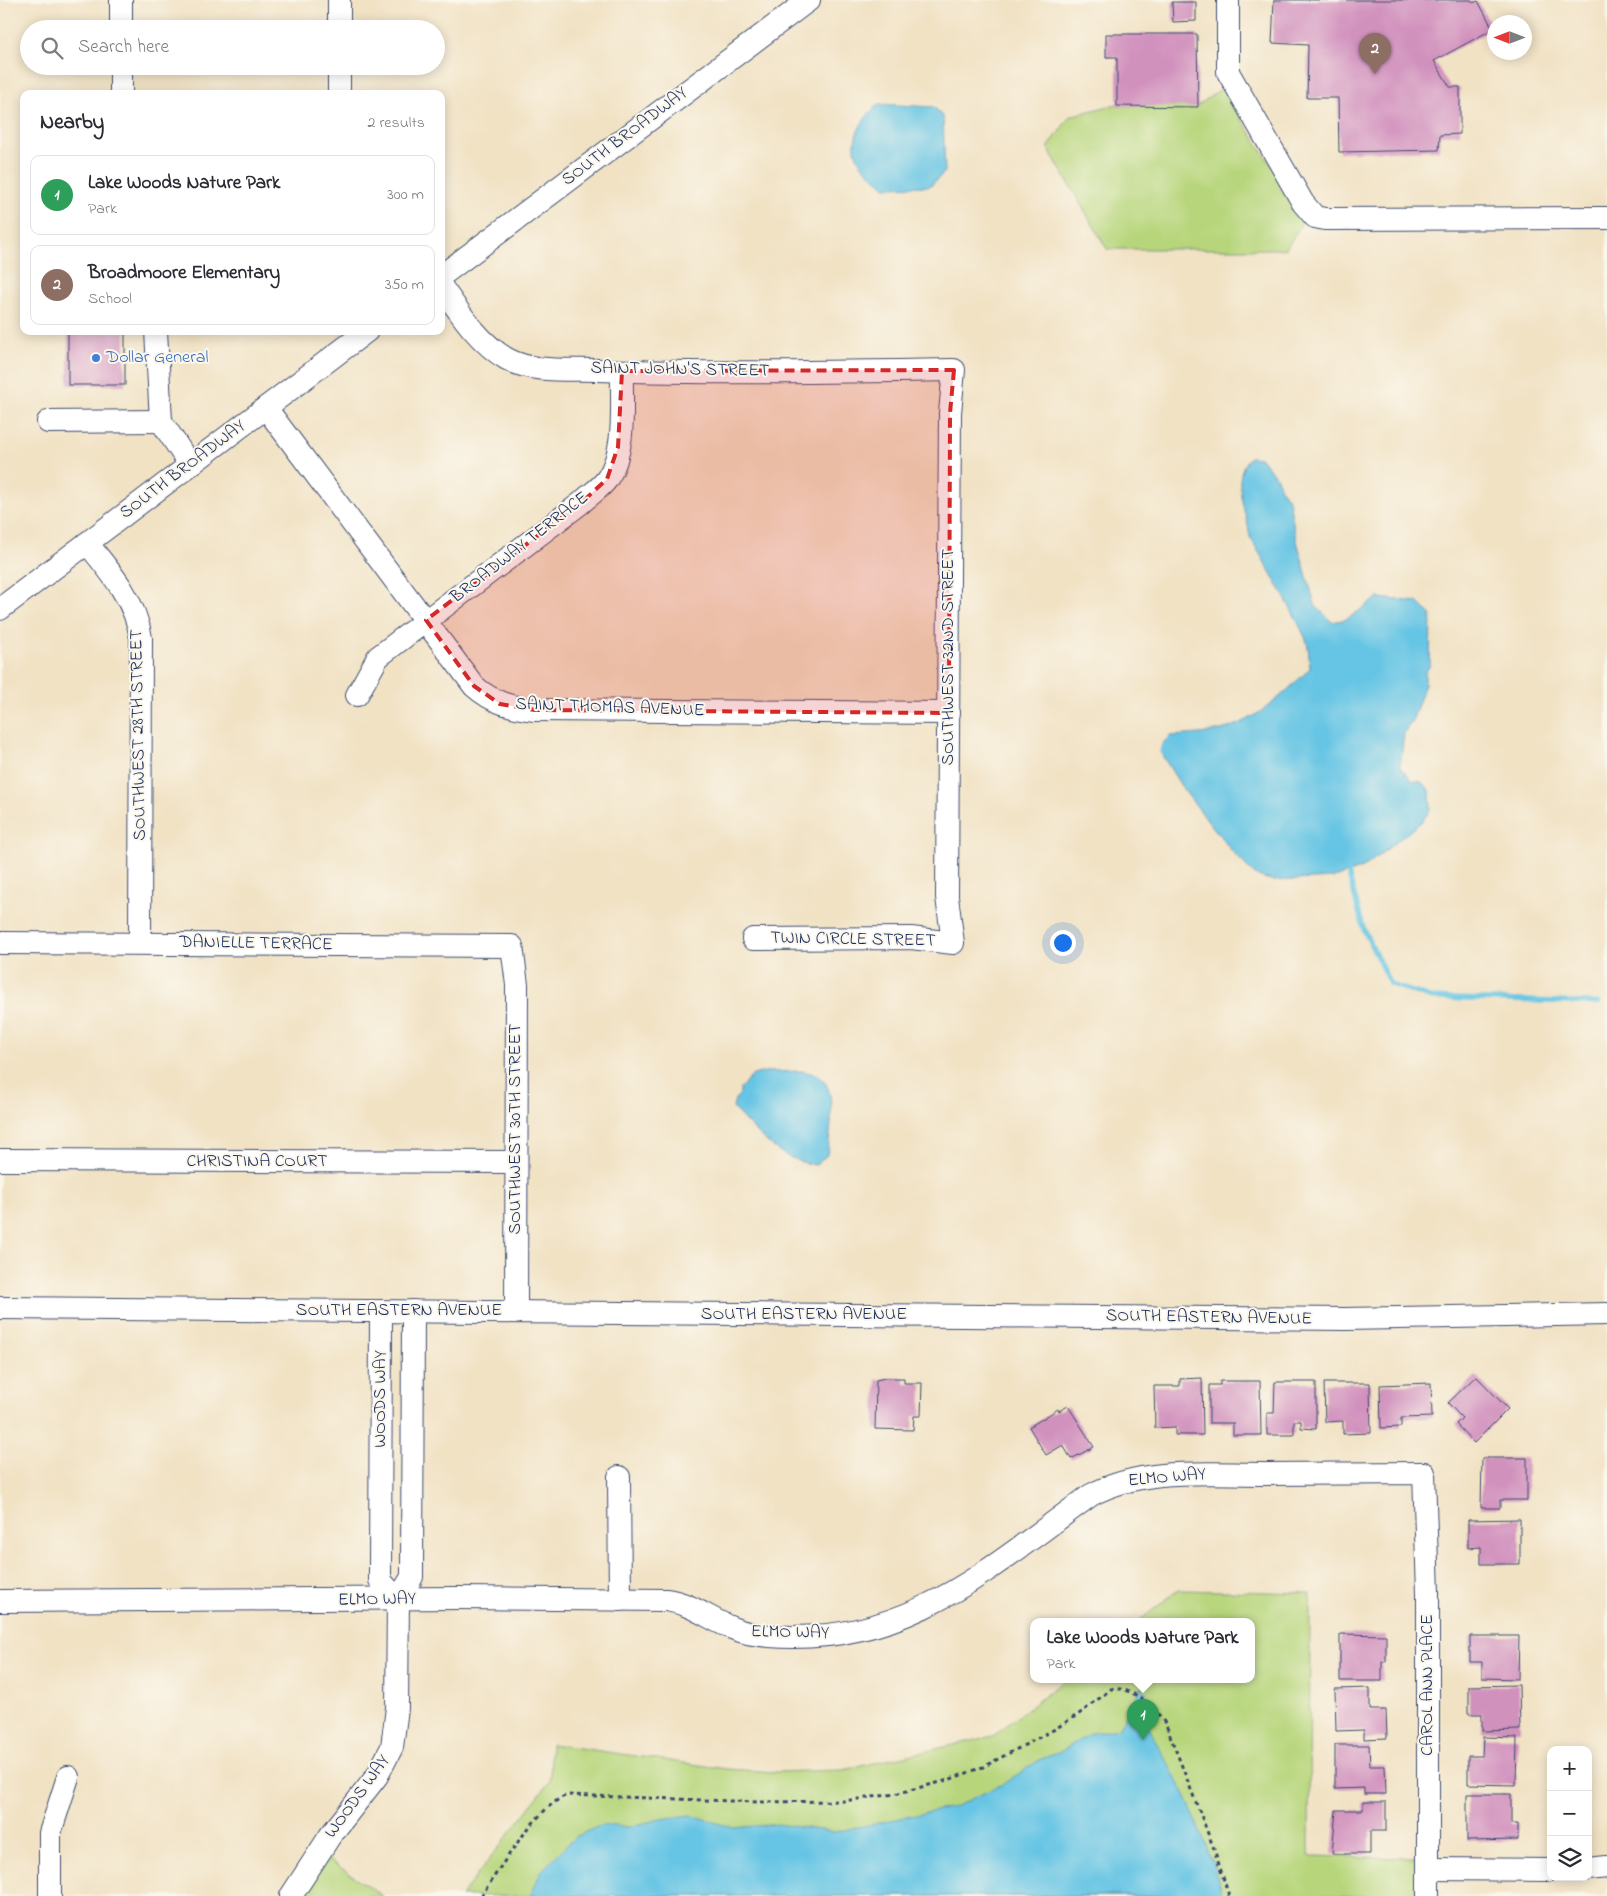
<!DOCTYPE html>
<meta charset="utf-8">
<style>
body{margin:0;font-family:"Indie Flower",sans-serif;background:#f2f2f3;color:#2b2b33}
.controls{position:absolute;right:15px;bottom:15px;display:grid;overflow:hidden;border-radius:10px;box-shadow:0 2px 12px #0003}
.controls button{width:45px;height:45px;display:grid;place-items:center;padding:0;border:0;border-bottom:1px solid #e1e1e2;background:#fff;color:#2b2b33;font:25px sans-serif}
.compass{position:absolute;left:1487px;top:15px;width:45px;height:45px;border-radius:50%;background:#fff;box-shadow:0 2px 12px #0003;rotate:270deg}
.you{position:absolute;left:1062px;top:942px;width:18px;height:18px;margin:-12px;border:4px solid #fff;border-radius:50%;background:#1a73e8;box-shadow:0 0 0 8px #1a73e833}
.badge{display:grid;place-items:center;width:32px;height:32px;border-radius:50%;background:#db2777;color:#fff;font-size:16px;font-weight:700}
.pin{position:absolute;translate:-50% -41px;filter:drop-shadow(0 1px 2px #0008)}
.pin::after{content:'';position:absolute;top:26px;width:18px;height:15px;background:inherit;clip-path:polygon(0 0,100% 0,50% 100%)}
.popup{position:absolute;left:1030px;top:1618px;width:225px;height:65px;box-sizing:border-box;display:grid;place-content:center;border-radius:10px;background:#fff;filter:drop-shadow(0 1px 4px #0005);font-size:16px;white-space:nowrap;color:#7c7c81}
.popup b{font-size:19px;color:#2b2b33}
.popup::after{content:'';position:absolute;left:50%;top:100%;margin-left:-10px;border:10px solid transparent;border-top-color:#fff}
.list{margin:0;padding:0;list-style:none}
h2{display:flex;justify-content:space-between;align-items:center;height:65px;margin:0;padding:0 20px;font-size:21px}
h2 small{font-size:16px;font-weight:400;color:#7c7c81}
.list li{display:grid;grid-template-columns:32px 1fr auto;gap:15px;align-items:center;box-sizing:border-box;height:80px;margin:0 10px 10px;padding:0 10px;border:1px solid #e1e1e2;border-radius:10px}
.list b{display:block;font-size:19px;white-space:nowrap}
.list p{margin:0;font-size:16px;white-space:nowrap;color:#7c7c81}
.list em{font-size:16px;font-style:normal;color:#7c7c81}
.icon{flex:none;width:28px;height:28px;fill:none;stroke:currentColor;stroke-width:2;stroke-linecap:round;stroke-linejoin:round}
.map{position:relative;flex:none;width:1607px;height:1896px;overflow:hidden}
.search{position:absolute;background:#fff;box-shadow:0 2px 12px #0003;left:20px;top:20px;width:425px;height:55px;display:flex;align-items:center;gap:12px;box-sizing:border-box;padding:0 18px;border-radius:28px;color:#7c7c81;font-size:19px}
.panel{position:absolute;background:#fff;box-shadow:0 2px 12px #0003;left:20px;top:90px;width:425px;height:245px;border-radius:10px}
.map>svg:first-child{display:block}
.green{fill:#b7d67c;stroke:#69826d}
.water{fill:#66c5e4;stroke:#407aa1}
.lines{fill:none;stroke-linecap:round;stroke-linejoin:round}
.stream{stroke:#66c5e4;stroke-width:5}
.building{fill:#d191bd}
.minor-casing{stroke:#3b4a6d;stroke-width:24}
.path{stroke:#3b4a6d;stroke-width:3;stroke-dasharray:4 4;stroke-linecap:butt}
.minor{stroke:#fff;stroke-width:22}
.marked{fill:#d62828;fill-opacity:0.2;stroke:#d62828;stroke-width:4;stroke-dasharray:10 6;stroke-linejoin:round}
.shop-dot{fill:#3f7fe0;stroke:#fbf7ec;stroke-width:2}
.labels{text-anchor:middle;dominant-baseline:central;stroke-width:4;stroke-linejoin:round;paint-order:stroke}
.street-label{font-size:18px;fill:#1b2f5e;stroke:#fbf7ec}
.shop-label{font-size:18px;fill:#366cbe;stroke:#fbf7ec;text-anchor:start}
</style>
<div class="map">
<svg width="1607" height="1896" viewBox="0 0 1607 1896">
<rect width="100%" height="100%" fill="#fbf7ec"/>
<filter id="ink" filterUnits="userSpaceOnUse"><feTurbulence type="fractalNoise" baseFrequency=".02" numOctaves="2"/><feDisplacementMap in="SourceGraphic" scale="10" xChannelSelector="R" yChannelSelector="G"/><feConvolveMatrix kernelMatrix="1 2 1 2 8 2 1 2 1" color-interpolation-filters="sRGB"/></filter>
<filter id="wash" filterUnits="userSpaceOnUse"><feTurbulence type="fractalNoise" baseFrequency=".0096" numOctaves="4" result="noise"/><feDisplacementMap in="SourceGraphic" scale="20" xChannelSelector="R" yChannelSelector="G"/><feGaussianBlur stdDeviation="1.12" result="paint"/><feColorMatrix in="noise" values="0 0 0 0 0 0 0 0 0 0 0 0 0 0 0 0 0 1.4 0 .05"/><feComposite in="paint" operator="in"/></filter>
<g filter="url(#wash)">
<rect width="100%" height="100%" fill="#f1e2c4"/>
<g class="green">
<path d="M1222,88L1305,218L1286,249H1107L1048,148L1070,116L1121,103L1199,105Z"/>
<path d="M1178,1590L1310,1593L1309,1856L1417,1858L1416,1896H461L550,1781L551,1744L727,1769L775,1772L843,1770L993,1736L1066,1679H1252V1621H1139Z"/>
<path d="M325,1857L383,1896H301Z"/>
</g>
<g class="water">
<path d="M879,104L934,107L943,117L945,172L930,186L885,187C877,179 866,171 860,162C846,142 863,117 879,104Z"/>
<path d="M1250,457L1261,458L1277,478L1281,489L1289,500L1295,534L1315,605L1332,622L1347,619L1378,598L1418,602L1431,615L1430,665L1425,673V684L1413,719L1404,733L1400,767L1413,781H1420L1430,790L1431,810L1421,822L1363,868L1334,878L1273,881L1255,875L1231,850L1183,789L1160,752L1162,744L1170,736C1183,735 1198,735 1212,732C1253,725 1282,696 1310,668C1309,659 1309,645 1305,637C1289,603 1269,570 1250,537C1247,512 1229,478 1250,457Z"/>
<path d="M802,1071C806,1072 813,1073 817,1075C839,1085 830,1135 827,1155L816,1165C780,1161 757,1133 733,1108L735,1099L740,1094V1089L753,1075L765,1072Z"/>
<path d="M1142,1687L1146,1692L1141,1714L1183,1791L1203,1837L1220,1885L1221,1896H530L542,1870L576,1836L602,1825L628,1827L661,1819L691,1815L734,1828L777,1824L834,1832L954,1807L1003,1784L1041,1759L1060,1752L1091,1733L1118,1729Z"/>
</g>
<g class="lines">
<path class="stream" d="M1347,869L1364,930L1390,984L1431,998L1598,1003"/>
</g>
<g id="blocks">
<g class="building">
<path d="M1274,0H1471L1473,3L1478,1L1493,29L1434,61L1450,87H1460V134L1440,135L1439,150L1339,152L1338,98H1307L1308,45L1272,43Z"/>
<path d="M1172,2H1196V21L1173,22Z"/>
<path d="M1106,34H1197L1198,107L1117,106V57H1106Z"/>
<rect x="68" y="331" width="57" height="54"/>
<path d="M1476,1376L1508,1409L1474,1443L1456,1424L1462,1418L1448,1403Z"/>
<path d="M885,1378H904V1383H922L921,1416H914L913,1430L875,1429L876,1380Z"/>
<path d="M1202,1378L1203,1435H1175V1427L1155,1428L1154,1386H1180V1379Z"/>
<path d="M1220,1381H1260L1261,1435H1233V1423H1209V1385H1220Z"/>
<path d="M1275,1382H1316V1429L1301,1428V1421H1294V1435H1267V1413H1274Z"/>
<path d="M1324,1383H1370L1371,1433L1343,1434V1421L1325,1422Z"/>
<path d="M1431,1383L1432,1417L1401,1418V1427L1381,1428L1380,1385Z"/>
<path d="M1068,1406L1094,1447L1071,1459L1063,1445L1046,1455L1029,1427L1058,1409L1059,1411Z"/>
<path d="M1482,1458H1527V1500H1500V1508H1481Z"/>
<path d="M1520,1519V1564H1481V1547L1468,1548V1520Z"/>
<path d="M1340,1634L1386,1635V1662H1382V1681H1340Z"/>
<path d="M1470,1636H1519L1518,1679L1482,1678V1662H1470Z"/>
<path d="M1519,1685L1520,1730L1482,1731V1714H1469V1686Z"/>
<path d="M1370,1688V1710H1386L1387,1738L1364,1739V1730L1336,1731L1335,1689Z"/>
<path d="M1483,1737L1517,1738L1516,1785L1468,1784V1756H1482Z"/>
<path d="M1335,1745H1369L1370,1766H1385L1386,1794H1364V1788L1335,1789Z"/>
<path d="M1467,1794H1511V1824H1518V1840L1467,1841Z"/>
<path d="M1363,1802H1386V1831H1370V1854H1332L1336,1810H1363Z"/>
</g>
</g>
</g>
<g filter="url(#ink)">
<use href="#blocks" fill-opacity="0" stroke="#3b4a6d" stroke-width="1"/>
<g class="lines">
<defs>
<g id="minor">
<path d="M339,0V29"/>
<path d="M1228,0V72L1303,203L1315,217L1325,219L1607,218"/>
<path d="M121,29V0"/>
<path d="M339,66V94"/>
<path d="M121,94V66"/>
<path d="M441,276L809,0"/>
<path d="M441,286C459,312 479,343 507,359C532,373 569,369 597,370C715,374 835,372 954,370L950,413L947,897L953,943L911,938L753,939"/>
<path d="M156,331L161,421L190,465"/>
<path d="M266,408L474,686C493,703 511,707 535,710L949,713"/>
<path d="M48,422L161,421"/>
<path d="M87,543C111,572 135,600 141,638L140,942"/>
<path d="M0,609L367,331"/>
<path d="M357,695L378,657L581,503C589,495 601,488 607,479C627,450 621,404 622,371"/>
<path d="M0,943L512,946L517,985L516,1312"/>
<path d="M0,1160L515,1162"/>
<path d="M0,1308L1345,1319L1607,1314"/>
<path d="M381,1311L380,1580L398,1600L412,1577L413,1311"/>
<path d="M619,1477L620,1600"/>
<path d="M0,1601L458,1598L666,1600C691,1603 709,1619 732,1628C743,1633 757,1635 769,1636C906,1647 988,1569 1091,1495C1144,1467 1205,1474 1263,1474C1317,1474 1370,1473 1424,1473L1428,1593V1896"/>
<path d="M1428,1869L1551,1870"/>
<path d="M1588,1869L1607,1867"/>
<path d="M50,1896V1833L68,1777"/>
<path d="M291,1896L330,1836L377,1776L392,1747L397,1708L398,1600"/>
</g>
</defs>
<use href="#minor" class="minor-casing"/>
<path class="path" d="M481,1896C500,1869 536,1807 567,1795L759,1802L844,1801L895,1794L948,1780L983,1767L1055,1729L1082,1712L1111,1689C1130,1685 1156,1708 1166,1725L1214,1849L1229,1896"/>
<use href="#minor" class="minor"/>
</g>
</g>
<path class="marked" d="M954,370L950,413L949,713L535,710L500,704L474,686L426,620L581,503L607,479L618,447L622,371Z"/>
<circle class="shop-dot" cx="96" cy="358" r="5"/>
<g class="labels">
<g class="street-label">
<text transform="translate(625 137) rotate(-37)">SOUTH BROADWAY</text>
<text transform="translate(680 370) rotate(1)">SAINT JOHN'S STREET</text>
<text transform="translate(183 470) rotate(-37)">SOUTH BROADWAY</text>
<text transform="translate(520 548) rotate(-38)">BROADWAY TERRACE</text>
<text transform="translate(949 657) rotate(-90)">SOUTHWEST 32ND STREET</text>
<text transform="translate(610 708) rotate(2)">SAINT THOMAS AVENUE</text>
<text transform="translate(139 735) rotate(-91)">SOUTHWEST 28TH STREET</text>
<text transform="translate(853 940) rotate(1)">TWIN CIRCLE STREET</text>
<text transform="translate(256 944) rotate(1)">DANIELLE TERRACE</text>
<text transform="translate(516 1129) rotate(-90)">SOUTHWEST 30TH STREET</text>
<text x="257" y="1162">CHRISTINA COURT</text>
<text x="399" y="1311">SOUTH EASTERN AVENUE</text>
<text x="804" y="1315">SOUTH EASTERN AVENUE</text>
<text transform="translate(1209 1318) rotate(1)">SOUTH EASTERN AVENUE</text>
<text transform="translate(381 1399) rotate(-90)">WOODS WAY</text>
<text transform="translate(1167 1478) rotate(-5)">ELMO WAY</text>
<text transform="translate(377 1600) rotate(-1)">ELMO WAY</text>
<text transform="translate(790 1633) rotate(1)">ELMO WAY</text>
<text transform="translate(1428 1685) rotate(-90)">CAROL ANN PLACE</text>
<text transform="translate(358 1797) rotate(-54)">WOODS WAY</text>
</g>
<g class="shop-label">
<text x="106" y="358">Dollar General</text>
</g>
</g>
</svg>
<div class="controls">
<button>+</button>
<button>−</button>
<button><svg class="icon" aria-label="layers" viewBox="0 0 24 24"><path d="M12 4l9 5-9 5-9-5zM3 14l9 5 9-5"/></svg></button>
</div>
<svg class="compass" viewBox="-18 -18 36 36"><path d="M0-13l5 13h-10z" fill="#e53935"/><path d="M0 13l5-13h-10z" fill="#7c7c81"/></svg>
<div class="you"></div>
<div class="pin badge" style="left:1143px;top:1740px;background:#2e9e5b">1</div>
<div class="popup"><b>Lake Woods Nature Park</b>Park</div>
<div class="pin badge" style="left:1375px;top:74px;background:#8d6e63">2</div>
<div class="search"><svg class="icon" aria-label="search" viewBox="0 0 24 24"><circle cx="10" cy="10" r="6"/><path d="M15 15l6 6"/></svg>Search here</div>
<section class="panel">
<h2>Nearby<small>2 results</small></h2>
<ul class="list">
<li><span class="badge" style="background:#2e9e5b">1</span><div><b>Lake Woods Nature Park</b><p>Park</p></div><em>300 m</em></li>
<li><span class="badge" style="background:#8d6e63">2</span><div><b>Broadmoore Elementary</b><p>School</p></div><em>350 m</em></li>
</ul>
</section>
</div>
